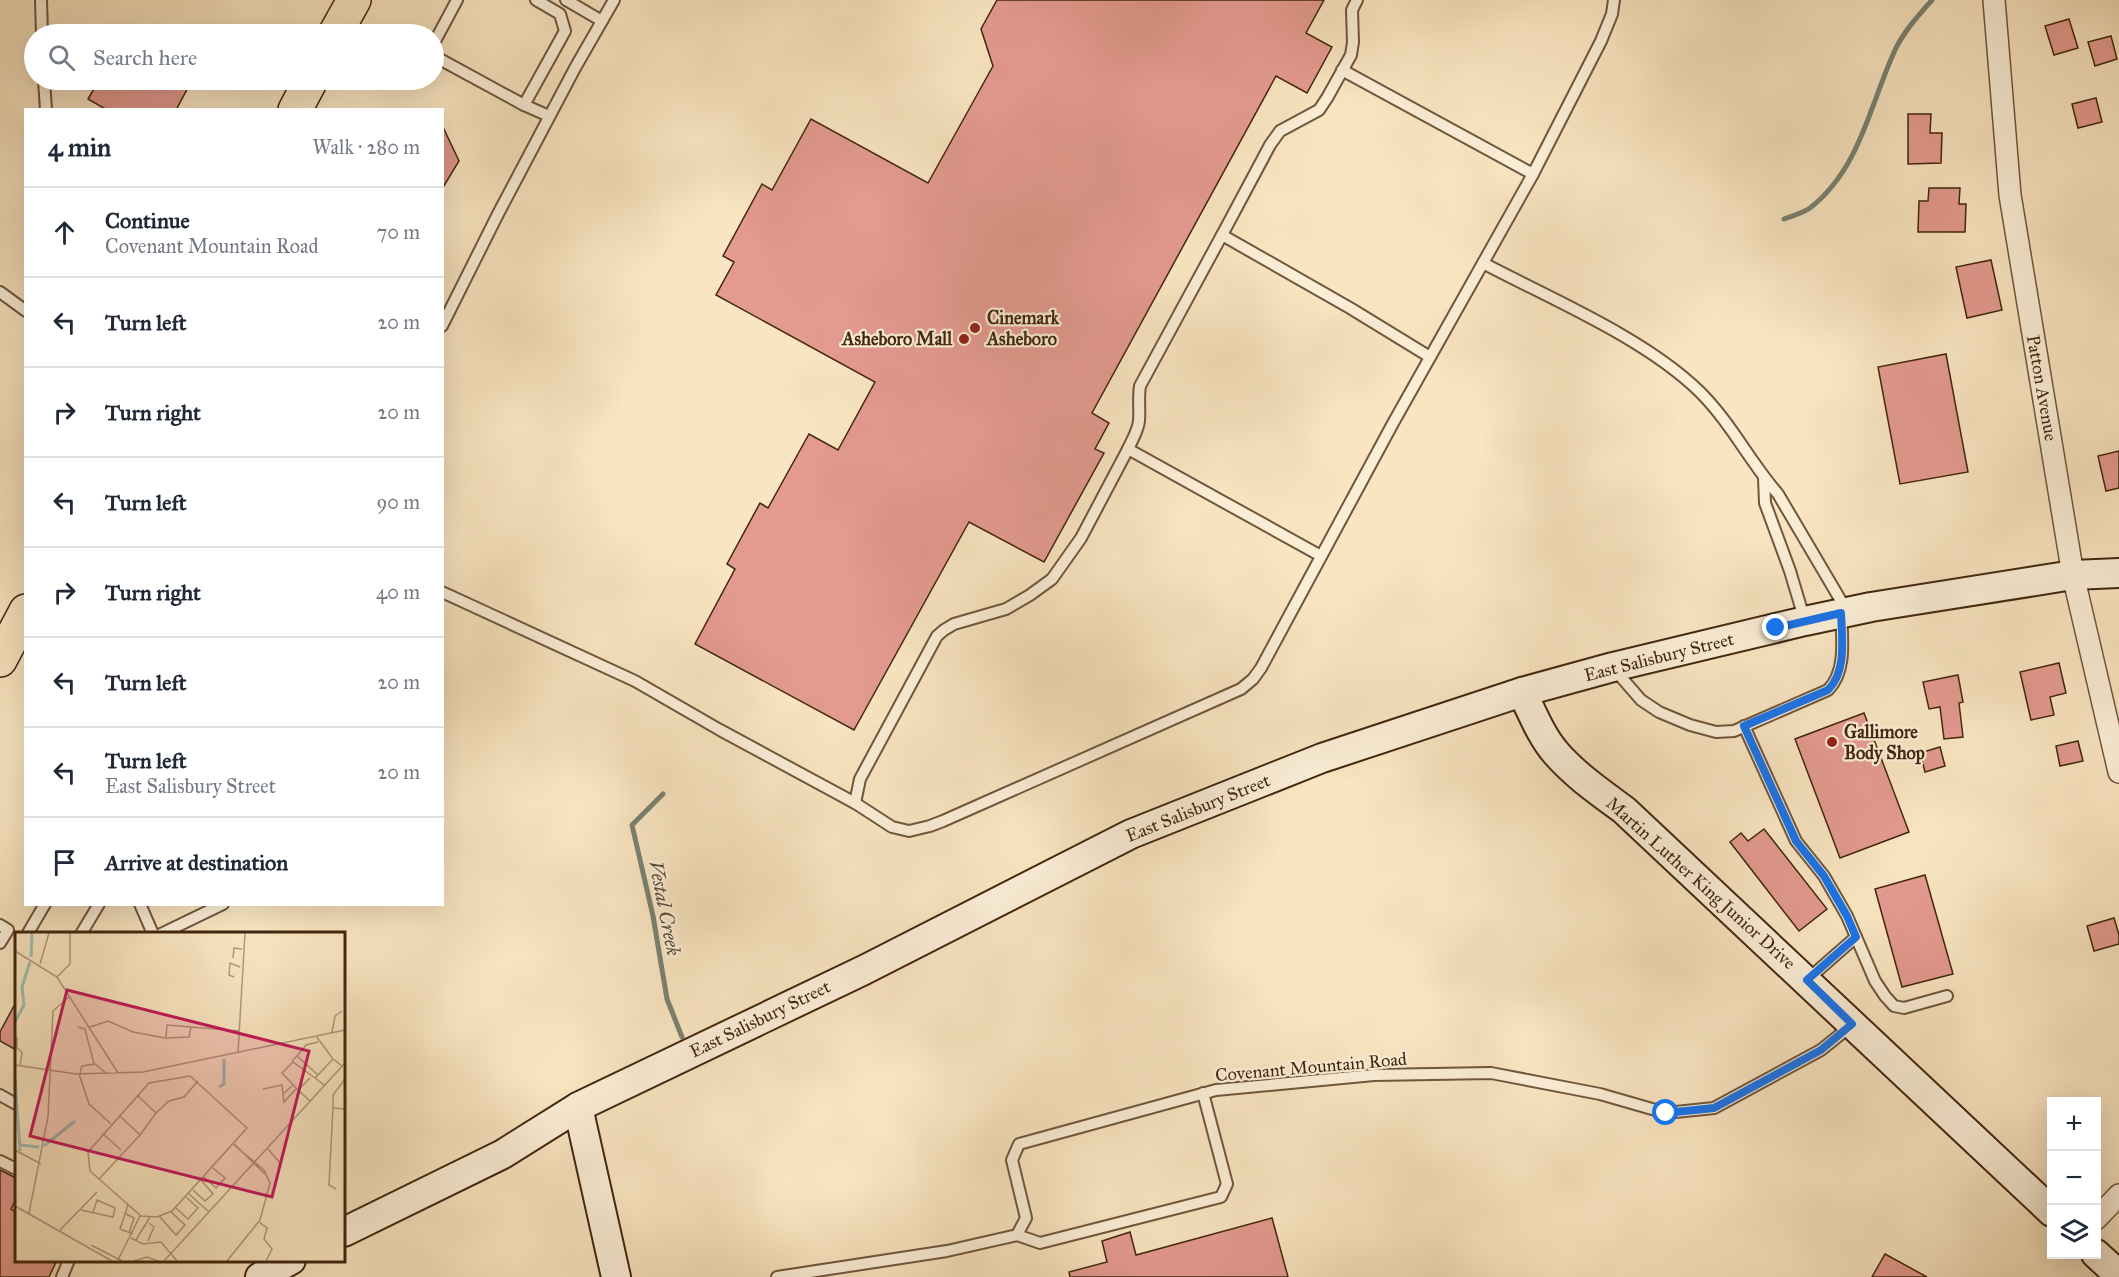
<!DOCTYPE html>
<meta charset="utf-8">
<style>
body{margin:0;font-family:"IM FELL Great Primer",serif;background:#f6f6f7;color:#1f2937}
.controls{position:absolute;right:18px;bottom:18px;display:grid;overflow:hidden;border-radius:0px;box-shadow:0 6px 24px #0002}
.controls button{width:54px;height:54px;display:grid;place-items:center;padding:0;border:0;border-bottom:2px solid #e0e1e3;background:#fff;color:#1f2937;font:30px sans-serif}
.stop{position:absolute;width:18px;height:18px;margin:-14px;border:4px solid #1a73e8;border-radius:50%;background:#fff}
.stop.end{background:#1a73e8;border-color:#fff;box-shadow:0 2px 6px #0008}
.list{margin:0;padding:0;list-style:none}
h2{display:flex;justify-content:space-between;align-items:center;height:78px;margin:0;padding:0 24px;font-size:26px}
h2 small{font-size:20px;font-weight:400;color:#747a83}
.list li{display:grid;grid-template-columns:39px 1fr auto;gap:18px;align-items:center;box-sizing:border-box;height:90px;padding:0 24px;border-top:2px solid #e0e1e3}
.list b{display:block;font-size:22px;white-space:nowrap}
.list p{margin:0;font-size:20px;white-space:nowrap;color:#747a83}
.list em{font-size:20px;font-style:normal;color:#747a83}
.icon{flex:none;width:33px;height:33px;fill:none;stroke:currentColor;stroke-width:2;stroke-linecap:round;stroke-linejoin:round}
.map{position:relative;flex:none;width:2119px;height:1277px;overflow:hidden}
.search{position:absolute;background:#fff;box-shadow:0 6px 24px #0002;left:24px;top:24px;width:420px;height:66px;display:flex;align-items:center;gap:15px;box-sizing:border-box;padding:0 21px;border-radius:33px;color:#747a83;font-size:22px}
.panel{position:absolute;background:#fff;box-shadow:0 6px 24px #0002;left:24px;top:108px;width:420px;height:798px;border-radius:0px}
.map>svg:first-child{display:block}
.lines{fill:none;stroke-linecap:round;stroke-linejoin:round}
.stream{stroke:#798272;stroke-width:5}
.building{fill:#e39a8f;stroke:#42260f;stroke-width:1.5}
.lane-casing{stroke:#70563c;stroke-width:14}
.street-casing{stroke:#70563c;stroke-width:24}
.secondary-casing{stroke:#42260f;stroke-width:32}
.primary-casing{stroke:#42260f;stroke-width:36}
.lane{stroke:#fbeed7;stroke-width:10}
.street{stroke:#fbeed7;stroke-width:21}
.secondary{stroke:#fbeed7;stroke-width:28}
.primary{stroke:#f9e5c1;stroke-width:33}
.route{stroke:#1a73e8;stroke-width:8}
.poi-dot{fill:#8f2418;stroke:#fbeed7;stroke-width:2}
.labels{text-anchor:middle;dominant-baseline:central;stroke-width:4.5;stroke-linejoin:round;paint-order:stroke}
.poi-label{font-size:18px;font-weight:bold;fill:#42260f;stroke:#fbeed7;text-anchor:start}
.street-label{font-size:18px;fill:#42260f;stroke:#fbeed7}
.water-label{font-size:20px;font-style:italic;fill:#594c38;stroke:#fbeed7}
.inset-river{fill:none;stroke:#9ebfb4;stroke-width:3}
.inset-road{fill:none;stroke:#b0997a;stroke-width:1.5}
.view{fill:#c2185b;fill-opacity:0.15;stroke:#c2185b;stroke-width:3}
.inset-edge{fill:none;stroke:#42260f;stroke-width:3}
</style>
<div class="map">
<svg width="2119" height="1277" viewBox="0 0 2119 1277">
<rect width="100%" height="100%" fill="#f9e5c1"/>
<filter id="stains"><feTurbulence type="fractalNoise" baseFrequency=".00333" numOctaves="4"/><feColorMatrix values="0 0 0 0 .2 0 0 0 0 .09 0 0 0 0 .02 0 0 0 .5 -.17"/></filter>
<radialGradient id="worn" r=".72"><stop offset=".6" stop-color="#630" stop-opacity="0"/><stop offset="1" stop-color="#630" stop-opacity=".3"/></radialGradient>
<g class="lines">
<g class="stream">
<path d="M1784,219C1792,216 1803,213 1810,208C1861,168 1870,103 1896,48C1905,30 1919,15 1932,0"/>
<path d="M663,794L632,825L653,916L667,999L682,1037"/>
</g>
</g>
<g class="building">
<path d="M997,0H1324L1306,33L1332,47L1307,93L1276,76L1092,413L1109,423L1095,449L1104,453L1044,562L969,522L854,730L695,644L735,569L727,564L760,503L768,508L809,434L838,450L875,382L716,295L734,262L723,256L762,184L772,190L811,119L928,183L993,66L981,29Z"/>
<path d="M2069,19L2078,48L2054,55L2045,26Z"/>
<path d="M2111,36L2117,59L2095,66L2088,42Z"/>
<path d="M99,80H192L176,110H107L88,99Z"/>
<path d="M2096,98L2102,122L2078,128L2072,104Z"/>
<path d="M1908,114H1931L1930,133H1942L1941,163L1908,164Z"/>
<path d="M442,125L459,161L442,189Z"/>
<path d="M1929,188H1960L1959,204H1966L1965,232H1918L1919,201H1928Z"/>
<path d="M1991,260L2002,310L1967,318L1956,267Z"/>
<path d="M1946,354L1968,472L1900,484L1878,367Z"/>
<path d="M2119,451V488L2106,491L2098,456Z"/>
<path d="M2059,663L2066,693L2050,697L2054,715L2031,720L2020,672Z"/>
<path d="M1958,675L1963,702L1959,703L1963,737L1944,739L1940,707L1929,709L1923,682Z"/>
<path d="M1864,713L1909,832L1840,858L1795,739Z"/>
<path d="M2078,741L2083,761L2060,766L2056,746Z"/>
<path d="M1940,747L1945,766L1925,772L1920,753Z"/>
<path d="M1764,829L1827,909L1799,931L1730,842L1741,833L1748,841Z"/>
<path d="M1925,875L1953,974L1902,987L1875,889Z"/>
<path d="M2114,918L2119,935V944L2094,951L2087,926Z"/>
<path d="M16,1002V1050L0,1041V1032Z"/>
<path d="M0,1170L16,1178V1199L11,1209L16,1212V1260H57L49,1277H0Z"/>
<path d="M1272,1218L1288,1277H1070L1069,1272L1107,1262L1102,1241L1130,1232L1136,1255Z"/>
<path d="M1885,1254L1927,1277H1872Z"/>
</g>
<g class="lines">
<defs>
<g id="lane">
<path d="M41,0L42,34"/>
<path d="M566,0L602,21"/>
<path d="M1357,0L1352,10L1353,42L1351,55L1327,98L1319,110L1280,131L1270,145L1222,235L1350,308L1430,357"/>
<path d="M434,43L457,0"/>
<path d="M434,56L524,105L549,116"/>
<path d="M1342,70L1533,174"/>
<path d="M44,80L46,110"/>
<path d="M524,105L565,31L560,14L536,0"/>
<path d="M1483,263C1551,299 1645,338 1700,392C1731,423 1750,462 1778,494L1847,611"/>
<path d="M0,292L26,311"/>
<path d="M442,326L498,214L575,68L614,0"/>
<path d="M1128,449C1132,440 1138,431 1139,421C1140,409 1138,398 1140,386L1222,235"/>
<path d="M1764,478L1765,503L1790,571L1805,621"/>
<path d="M442,592L635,681L720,730L855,803L892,827L909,831L930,826L943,821L1241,689L1253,679L1261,668L1392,425L1533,174L1601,41L1612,14L1614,0"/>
<path d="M1614,669L1641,700L1659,712L1690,725L1716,732L1734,731L1828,690C1847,671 1842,638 1841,614"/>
<path d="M1744,726L1796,841L1824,876L1847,916L1875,981L1885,996L1894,1006L1904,1008L1947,996"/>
<path d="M855,803L860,779L937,636L944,630L954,624L1006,609L1030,595L1052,579L1081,538L1128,449L1321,556"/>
<path d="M140,904L153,934"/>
<path d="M0,925L8,930L0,943"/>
<path d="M28,933L45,904"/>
<path d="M81,934L99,904"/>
<path d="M161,934L223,904"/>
<path d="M1807,980L1856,937"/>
<path d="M0,1095L16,1104"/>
<path d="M0,1161L16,1169"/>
<path d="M1017,1235L1040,1243L1221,1197L1227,1184L1203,1093"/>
<path d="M62,1277L69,1260"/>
<path d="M777,1277L947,1251L1017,1235L1026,1218L1012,1160L1019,1144L1216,1090L1374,1075L1491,1073L1600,1094L1666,1113L1714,1108L1821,1050L1852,1025"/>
</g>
<g id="street">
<path d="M1994,0L2010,195L2073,575L2119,772"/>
<path d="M2096,1219L2119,1195"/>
</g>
<g id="secondary">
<path d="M1522,692C1532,712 1541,736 1556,753C1575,775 1601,793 1624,810L2052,1212"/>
<path d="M578,1107L616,1277"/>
<path d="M344,1232L503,1154L578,1107L864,970L1131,834L1322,758L1522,692L1613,667L1805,621L1871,607L2073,575L2119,573"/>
<path d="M2096,1254L2119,1275"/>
<path d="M260,1277L291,1260"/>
</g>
<g id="primary">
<path d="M335,34L354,0"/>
<path d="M295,110L311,80"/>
<path d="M0,660L26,611"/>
</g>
</defs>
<use href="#lane" class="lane-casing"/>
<use href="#street" class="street-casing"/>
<use href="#secondary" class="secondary-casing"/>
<use href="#primary" class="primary-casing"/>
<use href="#lane" class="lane"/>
<use href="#street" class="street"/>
<use href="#secondary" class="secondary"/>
<use href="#primary" class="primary"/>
</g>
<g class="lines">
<path class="route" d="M1666,1113L1714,1108L1821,1050L1852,1024L1807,980L1856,937L1847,916L1824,876L1796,841L1744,726L1828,690C1847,671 1842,638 1841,613L1776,628"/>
</g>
<g class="poi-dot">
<circle cx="975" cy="328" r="6"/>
<circle cx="964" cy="339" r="6"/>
<circle cx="1832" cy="742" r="6"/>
</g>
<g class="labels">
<g class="poi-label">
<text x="987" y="318">Cinemark<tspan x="987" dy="21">Asheboro</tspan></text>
<text x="952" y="339" text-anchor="end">Asheboro Mall</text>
<text x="1844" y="732">Gallimore<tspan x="1844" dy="21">Body Shop</tspan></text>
</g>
<g class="street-label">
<text transform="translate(2042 388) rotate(80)">Patton Avenue</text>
<text transform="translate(1659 657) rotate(-14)">East Salisbury Street</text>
<text transform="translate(1198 808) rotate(-22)">East Salisbury Street</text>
<text transform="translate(1701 883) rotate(42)">Martin Luther King Junior Drive</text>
<text transform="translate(760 1019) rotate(-26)">East Salisbury Street</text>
<text transform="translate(1311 1067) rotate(-5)">Covenant Mountain Road</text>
</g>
<g class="water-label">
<text transform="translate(665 908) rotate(79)">Vestal Creek</text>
</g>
</g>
<g transform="translate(15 932)">
<rect width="330" height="330" fill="#f9e5c1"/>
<path class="inset-river" d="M16,25L17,1M0,90L9,73L7,55L15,30M0,146L5,219M204,155L209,152V127M6,213L24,215M29,214L60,189"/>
<path class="inset-road" d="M0,19L42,45L103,141M218,26L219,16L227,17M25,32L34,1M42,45L55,32V1M219,45L214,43L215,31L225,35M63,95L70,97L79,132M75,95L93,89L118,100L150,106L174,105L176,95L224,99M317,100L320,84L327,79M301,104L318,127M2,105V116L7,120L5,134M151,105L152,93L176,95M223,121L230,1M282,124L291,113L303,110M277,129L282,124L303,143M0,133L61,142L128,140L330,98M65,141L67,134L80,132L92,142M64,142L74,172L96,192M175,144L232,196L157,279L142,285L126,284L75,239L73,220L134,151ZM330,147L318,163V176L330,177M309,153L300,146L303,143L318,127L327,134M277,154L268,162L269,170L281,157M248,157L267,153L268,162M283,158L267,141L278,130L300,146M122,163L141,181L154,169L169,165L183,149M295,169L283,158L295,146M318,176L314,253L321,257M87,201L106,218M125,203L141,181M219,212L250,242M253,217L266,232M0,218L26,232M189,245L201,256L210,246L198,236M84,247L125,203L104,183M178,258L190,269L198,262L186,248M174,262L194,280M113,273L105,297L118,302M0,274L97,329M161,276L173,287L183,276L171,265M66,278L98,285L100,276L82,268L78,280M14,281L33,185L38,79L55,64M109,281L119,286L114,301M145,285L161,303L170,293L156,280M244,290L252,296L249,307L257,317L251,329M45,298L82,260M116,306L128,312L146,310L162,329M121,308L135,285M133,309L139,295L134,291M76,313L107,329M103,328L125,284M119,329L132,325L143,329M149,329L330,131M212,329L245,288L255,251L249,238L219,213"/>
<path class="view" d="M52,58L294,119L257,265L15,204Z"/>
<rect width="330" height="330" class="inset-edge"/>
</g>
<rect width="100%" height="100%" filter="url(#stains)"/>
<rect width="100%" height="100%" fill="url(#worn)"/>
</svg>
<div class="controls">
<button>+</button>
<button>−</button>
<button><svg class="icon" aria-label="layers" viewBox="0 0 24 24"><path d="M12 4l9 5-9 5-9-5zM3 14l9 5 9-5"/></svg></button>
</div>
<div class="stop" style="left:1666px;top:1113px"></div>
<div class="stop end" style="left:1776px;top:628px"></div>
<div class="search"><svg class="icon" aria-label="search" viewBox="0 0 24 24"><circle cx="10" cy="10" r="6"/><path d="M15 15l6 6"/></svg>Search here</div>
<section class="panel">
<h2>4 min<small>Walk · 280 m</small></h2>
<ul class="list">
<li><svg class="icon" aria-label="ahead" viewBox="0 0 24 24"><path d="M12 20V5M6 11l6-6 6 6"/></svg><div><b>Continue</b><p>Covenant Mountain Road</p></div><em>70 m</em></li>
<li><svg class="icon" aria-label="left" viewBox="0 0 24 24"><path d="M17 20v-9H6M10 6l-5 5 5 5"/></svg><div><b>Turn left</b></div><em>20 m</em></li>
<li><svg class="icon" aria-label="right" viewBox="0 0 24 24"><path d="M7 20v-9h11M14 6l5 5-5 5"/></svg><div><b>Turn right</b></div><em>20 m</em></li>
<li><svg class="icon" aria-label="left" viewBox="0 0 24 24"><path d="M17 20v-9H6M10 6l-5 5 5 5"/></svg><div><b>Turn left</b></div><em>90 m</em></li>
<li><svg class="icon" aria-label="right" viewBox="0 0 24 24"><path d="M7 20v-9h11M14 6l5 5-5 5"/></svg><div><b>Turn right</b></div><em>40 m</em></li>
<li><svg class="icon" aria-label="left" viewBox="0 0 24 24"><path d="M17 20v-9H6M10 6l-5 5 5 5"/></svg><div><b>Turn left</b></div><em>20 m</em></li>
<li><svg class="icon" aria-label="left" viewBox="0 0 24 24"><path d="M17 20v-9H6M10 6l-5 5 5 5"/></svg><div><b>Turn left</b><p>East Salisbury Street</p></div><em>20 m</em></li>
<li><svg class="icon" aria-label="arrive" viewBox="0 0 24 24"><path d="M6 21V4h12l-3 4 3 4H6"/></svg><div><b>Arrive at destination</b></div></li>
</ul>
</section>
</div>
